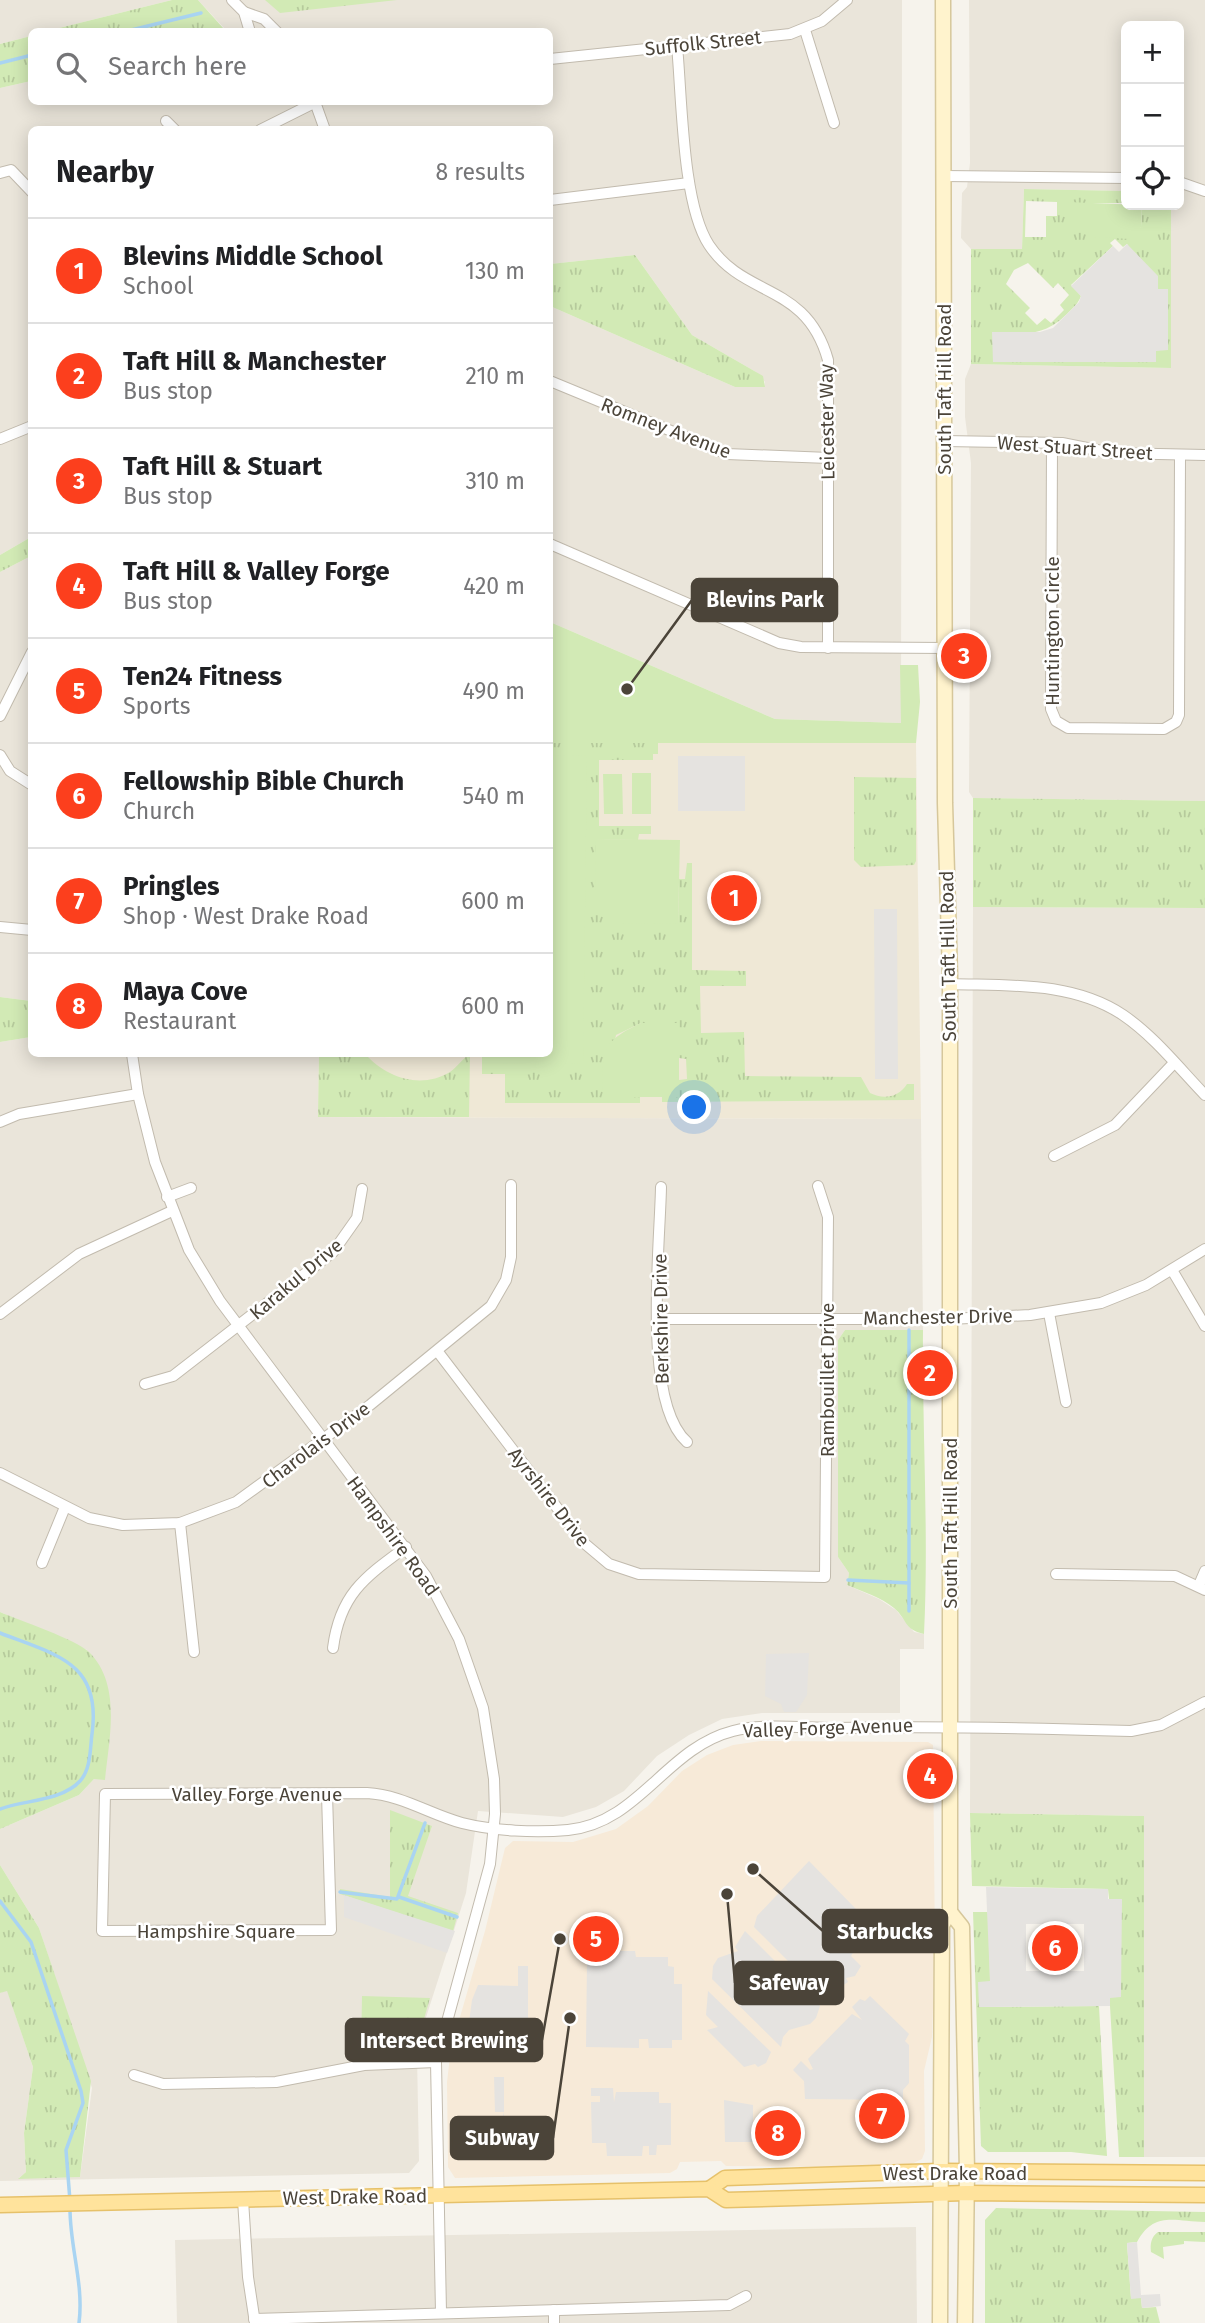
<!DOCTYPE html>
<meta charset="utf-8">
<style>
body{margin:0;font-family:"Fira Sans",sans-serif;background:#f6f6f6;color:#202124}
.controls{position:absolute;right:21px;top:21px;display:grid;overflow:hidden;border-radius:10px;box-shadow:0 4px 18px #0003}
.controls button{width:63px;height:63px;display:grid;place-items:center;padding:0;border:0;border-bottom:2px solid #e0e0e0;background:#fff;color:#202124;font:35px sans-serif}
.you{position:absolute;left:695px;top:1108px;width:24px;height:24px;margin:-18px;border:5px solid #fff;border-radius:50%;background:#1a73e8;box-shadow:0 0 0 10px #1a73e833}
.badge{display:grid;place-items:center;width:46px;height:46px;border-radius:50%;background:#fc3f1d;color:#fff;font-size:23px;font-weight:700}
.pin{position:absolute;translate:-50% -50%;border:4px solid #fff;box-shadow:0 2px 7px #0006}
.list{margin:0;padding:0;list-style:none}
h2{display:flex;justify-content:space-between;align-items:center;height:91px;margin:0;padding:0 28px;font-size:30px}
h2 small{font-size:23px;font-weight:400;color:#757577}
.list li{display:grid;grid-template-columns:46px 1fr auto;gap:21px;align-items:center;box-sizing:border-box;height:105px;padding:0 28px;border-top:2px solid #e0e0e0}
.list b{display:block;font-size:26px;white-space:nowrap}
.list p{margin:0;font-size:23px;white-space:nowrap;color:#757577}
.list em{font-size:23px;font-style:normal;color:#757577}
.icon{flex:none;width:38px;height:38px;fill:none;stroke:currentColor;stroke-width:2;stroke-linecap:round;stroke-linejoin:round}
.map{position:relative;flex:none;width:1205px;height:2323px;overflow:hidden}
.search{position:absolute;background:#fff;box-shadow:0 4px 18px #0003;left:28px;top:28px;width:525px;height:77px;display:flex;align-items:center;gap:18px;box-sizing:border-box;padding:0 24px;border-radius:10px;color:#757577;font-size:26px}
.panel{position:absolute;background:#fff;box-shadow:0 4px 18px #0003;left:28px;top:126px;width:525px;height:931px;border-radius:10px}
.map>svg:first-child{display:block}
.residential{fill:#eae5da}
.commercial{fill:#f7ead8}
.education{fill:#efe8d6}
.grass{fill:url(#grass-tufts);fill-rule:evenodd}
.park{fill:#d2eab5}
.parking{fill:#e5e3e0;fill-rule:evenodd}
.lines{fill:none;stroke-linecap:round;stroke-linejoin:round}
.stream{stroke:#a9d4f2;stroke-width:3.5}
.minor-casing{stroke:#c2bbae;stroke-width:12}
.secondary-casing{stroke:#d6c79b;stroke-width:17}
.primary-casing{stroke:#e6c16a;stroke-width:17}
.minor{stroke:#fff;stroke-width:10}
.secondary{stroke:#fff3cd;stroke-width:14}
.primary{stroke:#ffe39c;stroke-width:14}
.labels{text-anchor:middle;dominant-baseline:central;stroke-width:5;stroke-linejoin:round;paint-order:stroke}
.street-label{font-size:19px;fill:#4b4439;stroke:#fff}
.leader{fill:none;stroke:#4b4439;stroke-width:2.5}
.callout-dot{fill:#4b4439;stroke:#fff;stroke-width:2.5}
.callout{fill:#4b4439;stroke:#4b4439;stroke-width:2.5}
.callout-label{font-size:21px;text-anchor:middle;font-weight:bold;fill:#fff}
</style>
<div class="map">
<svg width="1205" height="2323" viewBox="0 0 1205 2323">
<defs>
<pattern id="grass-tufts" width="24" height="20" patternUnits="userSpaceOnUse" patternTransform="scale(1.75)"><rect width="24" height="20" fill="#d2eab5"/><path d="M3 7l-1-3M5 7V3M7 7l1-3M15 17l-1-3M17 17v-4M19 17l1-3" fill="none" stroke="#b6ca9c"/></pattern>
</defs>
<rect width="100%" height="100%" fill="#f6f3ec"/>
<g class="residential">
<path d="M0,0H172L47,31L32,32L31,36L0,44Z"/>
<path d="M198,0H902L901,723L775,719L550,622V306L735,387H764L765,382L756,372L692,335L635,255L550,264V130H32L31,537L0,555V88L31,81L32,102H550V32L216,31L224,28Z"/>
<path d="M969,0H1205V801L973,798L969,792L971,463L965,417V379L971,364L1171,368V205H1179V26H1126V191L1024,189L1022,249H971L961,238L962,193L967,187L970,163Z"/>
<path d="M31,556V1001L0,997V572Z"/>
<path d="M973,907L1205,908V2157H1144L1143,1816L970,1813Z"/>
<path d="M31,1037L32,1054H319L318,1117L921,1119L923,1330H845L838,1340V1557L849,1573L847,1585L879,1599L896,1610L914,1632L924,1634V1649H900V1713H762L722,1719L689,1735L657,1756L624,1791L596,1807L563,1817L478,1811L466,1893L420,2036L417,2055L419,2161L409,2173L0,2181V1993L7,1990L33,2067L24,2133L26,2172L19,2178L80,2177L92,2088L39,1928L0,1865V1829L79,1795L94,1779L87,1650L0,1612V1042Z"/>
<path d="M916,2227L917,2323H177L175,2240Z"/>
</g>
<path class="commercial" d="M761,1741L928,1742L933,1745L935,1950L932,2037L924,2071L925,2151L922,2159L909,2165L857,2167L726,2166L721,2161L680,2162L677,2169L670,2173L455,2178L448,2167L447,2082L451,2048L485,1931L505,1848L513,1841L573,1842L616,1829L648,1806L682,1771L707,1755L733,1745Z"/>
<path class="education" d="M550,743H916L921,1119L318,1117L319,1054H550Z"/>
<g class="grass">
<path d="M172,0H198L224,29L216,32L47,31Z"/>
<path d="M265,0H397L280,13Z"/>
<path d="M31,36V81L0,88V44Z"/>
<path d="M1024,189L1126,191V203H1069L1093,233V237L1141,227L1142,205H1171V368L971,364V249H1022ZM1026,201L1057,202V216H1046V237H1025ZM1115,239L1123,247L1127,244L1158,289H1167V350H1156V361L993,362V332C1025,333 1042,338 1067,314C1073,308 1078,304 1081,296L1071,285L1113,246L1110,243ZM1028,263L1053,288L1058,283L1069,295L1060,305L1064,310L1051,323L1045,318L1037,325L1025,313L1030,308L1006,284L1014,270Z"/>
<path d="M635,255L692,335L763,376L765,387H735L550,306V264Z"/>
<path d="M31,537V556L0,572V555Z"/>
<path d="M658,735V754H653V760H599V826H651V834H639L638,840L596,839L678,924L679,879H685L687,863H692V970L746,971V986H700L701,1033L744,1032L745,1076L861,1077L870,1093C884,1100 899,1097 907,1084H914V1100L662,1102V1097H679V1080L687,1079L686,1059L679,1058L678,1023H641L616,1035L603,1097H640V1103H505V1074H482V1054H550V738Z"/>
<path d="M854,777L916,778V861L914,865L861,867L854,860Z"/>
<path d="M973,798L1205,801V908L973,907Z"/>
<path d="M0,997L31,1001V1037L0,1042Z"/>
<path d="M319,1054H365C386,1077 420,1090 450,1072C457,1067 463,1058 470,1054L469,1117H318Z"/>
<path d="M845,1330H923C922,1431 929,1533 924,1634C903,1629 908,1620 894,1608C881,1597 863,1592 847,1585L849,1573L838,1557V1340Z"/>
<path d="M0,1612C19,1620 77,1640 89,1652C122,1685 109,1738 105,1780L94,1779L79,1795L0,1829Z"/>
<path d="M390,1810L432,1826L408,1896L458,1913L453,1931L340,1894V1889L390,1897Z"/>
<path d="M970,1813L1144,1816V2157H1119L1110,2006V1997H1120L1108,1889L972,1886Z"/>
<path d="M0,1865L39,1928L91,2081L80,2177L18,2179L26,2172L24,2133L33,2067L7,1991L0,1993Z"/>
<path d="M973,1912H989L990,1982L979,2007L1099,2006L1107,2156L1071,2152H988L981,2146Z"/>
<path d="M362,1996L430,1998L416,2047L361,2054Z"/>
<path d="M996,2208L1205,2212V2222C1173,2221 1154,2211 1137,2242L1127,2243L1131,2298H1141L1142,2308L1156,2307L1160,2323H985V2220Z"/>
<path d="M1158,2232H1205V2242L1184,2241V2244L1163,2247L1164,2259L1151,2252C1150,2244 1151,2237 1158,2232Z"/>
</g>
<g class="park">
<path d="M1068,202L1142,205L1141,227L1130,239L1093,237V233L1068,232Z"/>
<path d="M550,622L775,719L901,723L900,665H918L920,702L916,743H550Z"/>
<path d="M550,755L587,756L583,1064L499,1063V1054H550Z"/>
<rect x="632" y="773" width="19" height="41"/>
<path d="M603,774H622L623,814H604Z"/>
<path d="M596,839L680,840L678,924L621,923L595,895Z"/>
<path d="M641,1023H679V1097H603C603,1053 598,1043 641,1023Z"/>
</g>
<g class="parking">
<path d="M1127,244L1158,276V289H1168V350L1156,351V362H993L992,332H1040L1053,328L1079,302L1081,296L1071,286L1113,246L1119,252Z"/>
<rect x="678" y="756" width="67" height="55"/>
<path d="M874,909H897L898,1079H875Z"/>
<path d="M809,1653L807,1695L796,1712H784L781,1704L765,1696L766,1654Z"/>
<path d="M809,1861L856,1909L848,1912L860,1930V1941L851,1956L861,1966L855,1976L846,1978L848,1982L833,1992L830,2003L754,1927L757,1916Z"/>
<path d="M986,1887L1108,1889V1899H1122L1121,1997L1110,1998V2006L979,2007L978,1982L990,1981ZM1026,1924H1084V1971H1026Z"/>
<path d="M344,1895L455,1931L447,1953L344,1917Z"/>
<path d="M745,1931L820,2006L816,2018L810,2024L789,2030L783,2037L781,2047L712,1979L713,1966L718,1958L738,1951L735,1947Z"/>
<path d="M595,1951H635L636,1957H668V1966L674,1967V1984H682V2040H672V2048H649L648,2039H639V2048L586,2047L587,1961H594Z"/>
<path d="M518,1966H528V2045L466,2044L472,2000L478,1985L518,1986Z"/>
<path d="M708,1991L771,2052L766,2063L758,2067L755,2064L744,2067L707,2030L718,2027L706,2015Z"/>
<path d="M870,1996L909,2034L905,2041L909,2045V2083L903,2090V2100L805,2099L804,2081L793,2070L801,2061L810,2070L813,2069L808,2059L852,2014L862,2020L852,2007L860,1999L865,2001Z"/>
<path d="M494,2077H504V2129H495V2116H503L504,2112H495Z"/>
<path d="M591,2088H613L614,2102L616,2092H659V2103H671V2145H657L656,2155H649V2146H643L642,2156H607L606,2143H592L591,2102H600V2096H591Z"/>
<path d="M724,2100L753,2105V2142H725Z"/>
<path d="M1137,2242L1141,2295L1160,2294L1161,2306L1142,2308L1141,2298L1131,2299L1127,2243Z"/>
</g>
<g class="lines">
<g class="stream">
<path d="M123,32L201,13"/>
<path d="M0,63L32,55"/>
<path d="M848,1580L909,1583V1611"/>
<path d="M909,1583V1330"/>
<path d="M0,1633C56,1655 102,1662 92,1734C90,1749 91,1769 80,1781C62,1801 24,1800 0,1809"/>
<path d="M340,1892L397,1899L425,1823"/>
<path d="M399,1897L457,1917"/>
<path d="M0,1901L31,1942L81,2091L83,2103L66,2150L70,2201"/>
<path d="M70,2209C70,2248 84,2284 79,2323"/>
</g>
<defs>
<g id="minor">
<path d="M232,0L244,12L250,32"/>
<path d="M244,12L264,19L277,32"/>
<path d="M805,30L834,123"/>
<path d="M677,46C682,97 682,204 709,245C745,299 806,282 828,360V648"/>
<path d="M550,59L790,34L822,21L847,0"/>
<path d="M315,102L325,130"/>
<path d="M166,121L175,130"/>
<path d="M260,130L316,102"/>
<path d="M0,173L11,170L32,192"/>
<path d="M943,176L1126,178"/>
<path d="M1179,182L1205,191"/>
<path d="M550,200L689,183"/>
<path d="M550,381L727,454L829,458"/>
<path d="M0,439L32,426"/>
<path d="M944,441L1062,443L1112,453L1205,455"/>
<path d="M1052,443L1051,709L1056,721L1068,728L1164,729L1176,722L1179,715L1180,455"/>
<path d="M550,544L779,643L801,647L946,648"/>
<path d="M0,716L32,652"/>
<path d="M0,755L10,771L32,785"/>
<path d="M0,927L32,930"/>
<path d="M950,984C1009,986 1072,981 1123,1015C1154,1036 1179,1068 1205,1095"/>
<path d="M132,1054L138,1094L155,1162L189,1250L220,1301L426,1576L459,1639L483,1708L494,1779L495,1814L490,1864L436,2062L441,2312"/>
<path d="M0,1122L19,1114L138,1094"/>
<path d="M1054,1156L1115,1125L1174,1063"/>
<path d="M661,1187C660,1247 642,1402 687,1442"/>
<path d="M167,1197L191,1188"/>
<path d="M1172,1270L1205,1326"/>
<path d="M1049,1313L1066,1402"/>
<path d="M0,1314L79,1254L172,1211"/>
<path d="M659,1319H950L1030,1315L1101,1303L1146,1285L1205,1249"/>
<path d="M438,1352L584,1543L609,1564L639,1574L825,1577L828,1217L818,1186"/>
<path d="M145,1384L173,1376L333,1252L357,1218L362,1189"/>
<path d="M0,1473L89,1518L123,1525L180,1523L236,1502L370,1405L491,1306L506,1280L511,1257V1185"/>
<path d="M180,1523L194,1652"/>
<path d="M42,1563L65,1507"/>
<path d="M1056,1574L1175,1576L1205,1590"/>
<path d="M1199,1585L1205,1571"/>
<path d="M333,1648C340,1594 365,1577 406,1547"/>
<path d="M327,1794L331,1930L102,1931L105,1794L367,1793C402,1795 429,1814 462,1823C494,1831 536,1833 568,1830C639,1823 666,1748 733,1731C764,1723 802,1728 834,1728C933,1726 1032,1728 1131,1731L1161,1725L1205,1702"/>
<path d="M134,2075L163,2084L276,2082L364,2065L436,2062"/>
<path d="M243,2200L248,2277L255,2323"/>
<path d="M254,2319L729,2305L746,2296"/>
<path d="M554,2323V2310"/>
</g>
<g id="secondary">
<path d="M950,1912L962,1927L967,2171L965,2323"/>
<path d="M940,2323L942,1925L950,1912V976L945,803L943,0"/>
</g>
<g id="primary">
<path d="M709,2189L725,2178L939,2171L1205,2173"/>
<path d="M0,2205L709,2189L726,2200L966,2193L1205,2195"/>
</g>
</defs>
<use href="#minor" class="minor-casing"/>
<use href="#secondary" class="secondary-casing"/>
<use href="#primary" class="primary-casing"/>
<use href="#minor" class="minor"/>
<use href="#secondary" class="secondary"/>
<use href="#primary" class="primary"/>
</g>
<g class="labels">
<g class="street-label">
<text transform="translate(703 43) rotate(-6)">Suffolk Street</text>
<text transform="translate(944 389) rotate(-90)">South Taft Hill Road</text>
<text transform="translate(827 422) rotate(-91)">Leicester Way</text>
<text transform="translate(666 428) rotate(21)">Romney Avenue</text>
<text transform="translate(1075 448) rotate(4)">West Stuart Street</text>
<text transform="translate(1052 631) rotate(-90)">Huntington Circle</text>
<text transform="translate(948 956) rotate(-91)">South Taft Hill Road</text>
<text transform="translate(296 1279) rotate(-40)">Karakul Drive</text>
<text transform="translate(938 1317) rotate(-1)">Manchester Drive</text>
<text transform="translate(661 1319) rotate(-91)">Berkshire Drive</text>
<text transform="translate(827 1380) rotate(-90)">Rambouillet Drive</text>
<text transform="translate(316 1445) rotate(-37)">Charolais Drive</text>
<text transform="translate(549 1497) rotate(52)">Ayrshire Drive</text>
<text transform="translate(950 1523) rotate(-90)">South Taft Hill Road</text>
<text transform="translate(393 1536) rotate(54)">Hampshire Road</text>
<text transform="translate(828 1728) rotate(-2)">Valley Forge Avenue</text>
<text x="257" y="1794">Valley Forge Avenue</text>
<text x="216" y="1931">Hampshire Square</text>
<text x="955" y="2173">West Drake Road</text>
<text transform="translate(355 2197) rotate(-1)">West Drake Road</text>
</g>
</g>
<path class="leader" d="M627 689L692 600M753 1869L823 1931M727 1894L735 1983M560 1939L542 2040M570 2018L553 2138"/>
<g class="callout-dot">
<circle cx="627" cy="689" r="7"/>
<circle cx="753" cy="1869" r="7"/>
<circle cx="727" cy="1894" r="7"/>
<circle cx="560" cy="1939" r="7"/>
<circle cx="570" cy="2018" r="7"/>
</g>
<g class="callout">
<rect x="692" y="579" width="145" height="42" rx="7"/>
<rect x="823" y="1910" width="124" height="42" rx="7"/>
<rect x="735" y="1962" width="108" height="42" rx="7"/>
<rect x="346" y="2019" width="196" height="42" rx="7"/>
<rect x="451" y="2117" width="102" height="42" rx="7"/>
</g>
<g class="callout-label">
<text x="765" y="607">Blevins Park</text>
<text x="885" y="1939">Starbucks</text>
<text x="789" y="1990">Safeway</text>
<text x="444" y="2048">Intersect Brewing</text>
<text x="502" y="2145">Subway</text>
</g>
</svg>
<div class="controls">
<button>+</button>
<button>−</button>
<button><svg class="icon" aria-label="locate" viewBox="0 0 24 24"><circle cx="12" cy="12" r="6"/><path d="M12 2v4M12 18v4M2 12h4M18 12h4"/></svg></button>
</div>
<div class="you"></div>
<div class="pin badge" style="left:734px;top:898px">1</div>
<div class="pin badge" style="left:930px;top:1373px">2</div>
<div class="pin badge" style="left:964px;top:656px">3</div>
<div class="pin badge" style="left:930px;top:1776px">4</div>
<div class="pin badge" style="left:596px;top:1939px">5</div>
<div class="pin badge" style="left:1055px;top:1948px">6</div>
<div class="pin badge" style="left:882px;top:2116px">7</div>
<div class="pin badge" style="left:778px;top:2133px">8</div>
<div class="search"><svg class="icon" aria-label="search" viewBox="0 0 24 24"><circle cx="10" cy="10" r="6"/><path d="M15 15l6 6"/></svg>Search here</div>
<section class="panel">
<h2>Nearby<small>8 results</small></h2>
<ul class="list">
<li><span class="badge">1</span><div><b>Blevins Middle School</b><p>School</p></div><em>130 m</em></li>
<li><span class="badge">2</span><div><b>Taft Hill &amp; Manchester</b><p>Bus stop</p></div><em>210 m</em></li>
<li><span class="badge">3</span><div><b>Taft Hill &amp; Stuart</b><p>Bus stop</p></div><em>310 m</em></li>
<li><span class="badge">4</span><div><b>Taft Hill &amp; Valley Forge</b><p>Bus stop</p></div><em>420 m</em></li>
<li><span class="badge">5</span><div><b>Ten24 Fitness</b><p>Sports</p></div><em>490 m</em></li>
<li><span class="badge">6</span><div><b>Fellowship Bible Church</b><p>Church</p></div><em>540 m</em></li>
<li><span class="badge">7</span><div><b>Pringles</b><p>Shop · West Drake Road</p></div><em>600 m</em></li>
<li><span class="badge">8</span><div><b>Maya Cove</b><p>Restaurant</p></div><em>600 m</em></li>
</ul>
</section>
</div>
